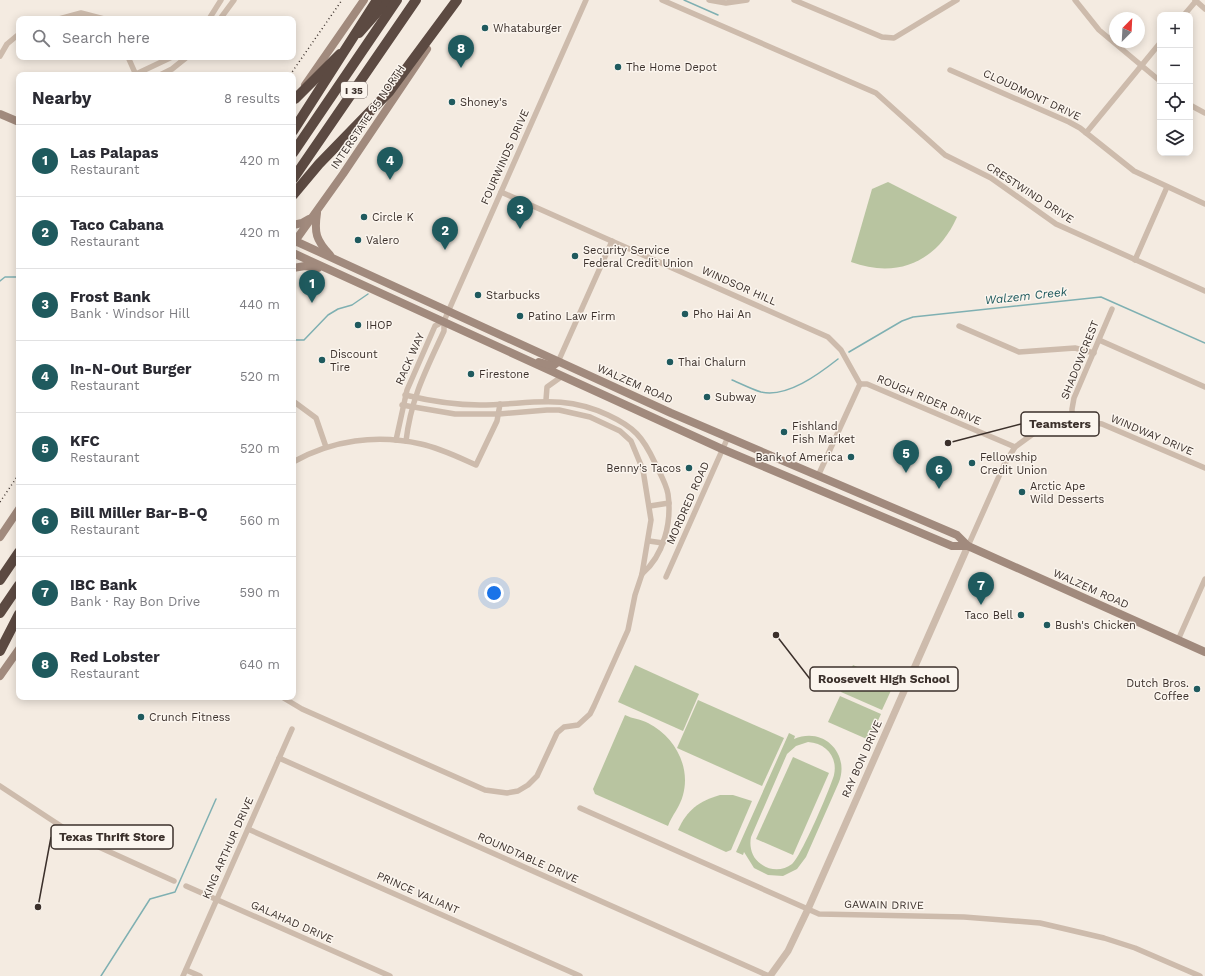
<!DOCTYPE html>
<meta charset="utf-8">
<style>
body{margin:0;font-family:"Work Sans",sans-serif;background:#f7f7f7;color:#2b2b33}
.controls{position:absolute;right:12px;top:12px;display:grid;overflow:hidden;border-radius:8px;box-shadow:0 2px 10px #0003}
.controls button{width:36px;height:36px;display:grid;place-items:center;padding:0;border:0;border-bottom:1px solid #e1e1e2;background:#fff;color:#2b2b33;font:20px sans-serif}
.compass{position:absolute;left:1109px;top:12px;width:36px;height:36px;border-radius:50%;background:#fff;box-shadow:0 2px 10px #0003;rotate:24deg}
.you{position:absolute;left:494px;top:593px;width:14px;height:14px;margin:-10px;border:3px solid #fff;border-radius:50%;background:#1a73e8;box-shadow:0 0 0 6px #1a73e833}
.badge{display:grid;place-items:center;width:26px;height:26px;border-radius:50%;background:#1f5a5e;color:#fff;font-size:13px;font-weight:700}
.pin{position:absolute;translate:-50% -33px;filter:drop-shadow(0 1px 2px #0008)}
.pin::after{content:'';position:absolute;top:21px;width:14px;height:12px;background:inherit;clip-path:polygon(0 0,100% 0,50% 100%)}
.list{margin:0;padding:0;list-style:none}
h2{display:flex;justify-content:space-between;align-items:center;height:52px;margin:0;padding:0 16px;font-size:17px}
h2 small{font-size:13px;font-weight:400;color:#7c7c81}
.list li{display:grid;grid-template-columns:26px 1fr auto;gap:12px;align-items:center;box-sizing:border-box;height:72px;padding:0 16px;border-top:1px solid #e1e1e2}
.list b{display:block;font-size:15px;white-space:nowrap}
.list p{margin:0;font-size:13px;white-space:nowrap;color:#7c7c81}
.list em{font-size:13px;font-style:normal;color:#7c7c81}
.icon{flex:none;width:22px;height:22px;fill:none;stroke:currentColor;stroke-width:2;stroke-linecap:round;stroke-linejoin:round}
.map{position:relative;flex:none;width:1205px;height:976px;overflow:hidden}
.search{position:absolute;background:#fff;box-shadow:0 2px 10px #0003;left:16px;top:16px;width:280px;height:44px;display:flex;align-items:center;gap:10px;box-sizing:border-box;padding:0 14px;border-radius:8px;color:#7c7c81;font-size:15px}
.panel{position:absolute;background:#fff;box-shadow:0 2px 10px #0003;left:16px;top:72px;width:280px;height:628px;border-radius:8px}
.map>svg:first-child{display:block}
.green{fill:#b8c4a0;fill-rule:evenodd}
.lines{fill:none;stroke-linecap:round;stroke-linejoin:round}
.stream{stroke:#7fb0b2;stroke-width:1.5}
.minor{stroke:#cdbbac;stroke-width:5.5}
.tertiary{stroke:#cdbbac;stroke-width:7}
.secondary{stroke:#a18a7d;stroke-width:8}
.motorway{stroke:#5c4a42;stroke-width:10}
.rail{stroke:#3b302b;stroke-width:1.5;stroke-dasharray:1 3;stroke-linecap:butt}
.motorway-bridge{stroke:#5c4a42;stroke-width:10}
.poi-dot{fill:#1f5a5e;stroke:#fbf5ee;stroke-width:1.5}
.labels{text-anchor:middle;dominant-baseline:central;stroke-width:3;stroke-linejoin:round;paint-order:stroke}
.shield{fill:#fbf5ee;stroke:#756b66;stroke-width:1}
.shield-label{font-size:10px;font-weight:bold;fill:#3b302b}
.poi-label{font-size:11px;fill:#3b302b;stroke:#fbf5ee;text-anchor:start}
.street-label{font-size:11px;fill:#3b302b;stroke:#fbf5ee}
.water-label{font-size:12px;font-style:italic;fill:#1f5a5e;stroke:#fbf5ee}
.leader{fill:none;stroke:#3b302b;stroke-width:1.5}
.callout-dot{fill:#3b302b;stroke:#fbf5ee;stroke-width:1.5}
.callout{fill:#fbf5ee;stroke:#3b302b;stroke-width:1.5}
.callout-label{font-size:12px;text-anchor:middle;font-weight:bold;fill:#3b302b}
</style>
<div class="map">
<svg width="1205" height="976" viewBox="0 0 1205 976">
<rect width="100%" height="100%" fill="#f4ebe1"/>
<g class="green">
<path d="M888,182L957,217C937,262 897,279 851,262L872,189Z"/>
<path d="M635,665L699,694L683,731L618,702Z"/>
<path d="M853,665L894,684L882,710L841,692Z"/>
<path d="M840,696L881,714L869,740L828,722Z"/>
<path d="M698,700L784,738L762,786L677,748Z"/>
<path d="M625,715C633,719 641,719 648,723C674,736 691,766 683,795C680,807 672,815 668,826L595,794L593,789Z"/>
<path d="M789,733L795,736L794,739C823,726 850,753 839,782L806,857L797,869L783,876L768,875L754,868L744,852L743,855L736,852ZM808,742C826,743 838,757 834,775C830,789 801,857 792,864C783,871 770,871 761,864C752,858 749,847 751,837L787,754L796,746Z"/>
<path d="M793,757L829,773L793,855L756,839Z"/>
<path d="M720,795H733L752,801L731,850L726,852L678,830C687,810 699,801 720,795Z"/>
</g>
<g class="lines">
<g class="stream">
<path d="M684,0L718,15"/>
<path d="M0,281L5,277H19"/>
<path d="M293,340H304L328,315L338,309L352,305L368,294"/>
<path d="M849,352L902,321L913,317L1101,297L1205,343"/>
<path d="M732,380C742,384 751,389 761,392C787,398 819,374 838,359"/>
<path d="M101,976L150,899L175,892L216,799"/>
</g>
<g class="minor">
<path d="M662,0L876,93L945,155L991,178L1056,224L1205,291"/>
<path d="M709,0L726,3L747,0"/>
<path d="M794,0L882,37L894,38L957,0"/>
<path d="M1075,0L1099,30L1160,81"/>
<path d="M1195,0L1205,9"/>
<path d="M1184,15L1196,1"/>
<path d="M59,19L81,13L104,19"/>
<path d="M209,19L221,0"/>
<path d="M220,19L234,0"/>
<path d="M0,56L7,44L19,34"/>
<path d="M128,57L136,75"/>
<path d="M950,70L1069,122L1080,128L1134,171L1205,204"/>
<path d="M134,75L172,57"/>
<path d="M160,75L172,69L187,57"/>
<path d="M1190,105L1205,113"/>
<path d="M1086,133L1160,43"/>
<path d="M501,192L828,337L841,350L860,384"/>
<path d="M1135,260L1167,187"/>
<path d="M959,326L1019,352L1075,348L1094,353"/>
<path d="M1099,340L1205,387"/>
<path d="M558,362L612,241"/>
<path d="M860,384H867L1015,447"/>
<path d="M405,395C430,401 454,405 480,405C528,405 561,393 608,415C634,427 643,437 655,463C659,472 666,483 668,494C672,522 664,555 642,574"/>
<path d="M546,400L547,387L561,377"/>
<path d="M293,401L316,418L326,447"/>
<path d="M1072,420V409L1074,398L1112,309"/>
<path d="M396,440L407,390L435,326L444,321"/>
<path d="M406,441C411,398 426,370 444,331V321L586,0"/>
<path d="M293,462C332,440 377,434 421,444C440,448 458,457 476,465L497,421L500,404"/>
<path d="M818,476L860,384"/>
<path d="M650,506L669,503"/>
<path d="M649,541L663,543"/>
<path d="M968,546L1004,465L1015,447L1037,431L1052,424L1077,420L1102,424L1205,468"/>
<path d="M666,577L728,437"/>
<path d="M1178,640L1205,579"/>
<path d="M282,697L302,709L485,790L507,793L518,791L528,785L537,776L557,733L564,727L578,725L590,714L594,706L628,630L635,595L642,574L651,520L643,470L631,441L620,431L590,417L559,410H547L499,414H455L402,405"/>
<path d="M279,758L769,976"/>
<path d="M0,786L79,838L174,881"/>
<path d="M580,808L819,914L964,917L1040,923L1104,938L1135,948L1200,976"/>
<path d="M248,829L580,976"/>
<path d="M186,886L390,976"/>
<path d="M186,970L200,976"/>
<path d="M183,976L292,729"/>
</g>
<path class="tertiary" d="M770,976L788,951L808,909L968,546"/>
<g class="secondary">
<path d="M305,85L364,0"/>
<path d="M0,114L19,122"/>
<path d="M317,213C314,233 316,240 330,255"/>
<path d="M293,225L302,223L309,219"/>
<path d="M293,240L671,413L957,535L968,546"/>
<path d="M293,244L343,174L427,49"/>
<path d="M293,253L722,449L952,546H968L1205,652"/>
<path d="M293,268L305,266L318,268"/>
<path d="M539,362L553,366L558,362"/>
<path d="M0,537L19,509"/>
<path d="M0,676L19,649"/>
</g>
<g class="motorway">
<path d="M359,33L388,0"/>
<path d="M295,99L340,54"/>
<path d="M293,153L397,0"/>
<path d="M293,179L416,0"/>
<path d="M293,195L319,164L389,92L457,0"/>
<path d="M0,580L19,552"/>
<path d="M0,613L19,585"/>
<path d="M0,651L19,614"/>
</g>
<g class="rail">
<path d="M290,75L342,0"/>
<path d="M0,502L19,474"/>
</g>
<path class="motorway-bridge" d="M293,131L377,0"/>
</g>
<g class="poi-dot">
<circle cx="485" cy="28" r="4"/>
<circle cx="618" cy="67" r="4"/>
<circle cx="452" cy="102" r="4"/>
<circle cx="364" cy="217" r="4"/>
<circle cx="358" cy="240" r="4"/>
<circle cx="575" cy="256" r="4"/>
<circle cx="478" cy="295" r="4"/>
<circle cx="685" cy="314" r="4"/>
<circle cx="520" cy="316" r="4"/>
<circle cx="358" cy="325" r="4"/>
<circle cx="322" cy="360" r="4"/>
<circle cx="670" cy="362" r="4"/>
<circle cx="471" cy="374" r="4"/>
<circle cx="707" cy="397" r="4"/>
<circle cx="784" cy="432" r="4"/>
<circle cx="851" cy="457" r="4"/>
<circle cx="972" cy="463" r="4"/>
<circle cx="689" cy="468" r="4"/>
<circle cx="1022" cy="492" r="4"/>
<circle cx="1021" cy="615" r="4"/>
<circle cx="1047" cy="625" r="4"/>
<circle cx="1197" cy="689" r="4"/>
<circle cx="141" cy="717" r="4"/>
</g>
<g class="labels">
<rect class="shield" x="341" y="82" width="26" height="16" rx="3"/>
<g class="shield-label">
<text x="354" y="90">I 35</text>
</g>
<g class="poi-label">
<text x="493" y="28">Whataburger</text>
<text x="626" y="67">The Home Depot</text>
<text x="460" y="102">Shoney's</text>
<text x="372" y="217">Circle K</text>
<text x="366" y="240">Valero</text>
<text x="583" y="250">Security Service<tspan x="583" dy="13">Federal Credit Union</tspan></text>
<text x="486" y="295">Starbucks</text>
<text x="693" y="314">Pho Hai An</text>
<text x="528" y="316">Patino Law Firm</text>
<text x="366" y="325">IHOP</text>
<text x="330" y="354">Discount<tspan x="330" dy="13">Tire</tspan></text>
<text x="678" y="362">Thai Chalurn</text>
<text x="479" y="374">Firestone</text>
<text x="715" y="397">Subway</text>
<text x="792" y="426">Fishland<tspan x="792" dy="13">Fish Market</tspan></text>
<text x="843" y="457" text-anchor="end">Bank of America</text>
<text x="980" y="457">Fellowship<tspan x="980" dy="13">Credit Union</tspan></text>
<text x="681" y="468" text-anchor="end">Benny's Tacos</text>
<text x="1030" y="486">Arctic Ape<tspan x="1030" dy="13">Wild Desserts</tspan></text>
<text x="1013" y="615" text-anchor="end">Taco Bell</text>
<text x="1055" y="625">Bush's Chicken</text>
<text x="1189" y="683" text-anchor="end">Dutch Bros.<tspan x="1189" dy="13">Coffee</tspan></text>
<text x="149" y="717">Crunch Fitness</text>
</g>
<g class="street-label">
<text transform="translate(1032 95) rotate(25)">CLOUDMONT DRIVE</text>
<text transform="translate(368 117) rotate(-56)">INTERSTATE 35 NORTH</text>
<text transform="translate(505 157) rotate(-66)">FOURWINDS DRIVE</text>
<text transform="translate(1030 193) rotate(33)">CRESTWIND DRIVE</text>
<text transform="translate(739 286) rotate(24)">WINDSOR HILL</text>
<text transform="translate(410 359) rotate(-66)">RACK WAY</text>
<text transform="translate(1080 360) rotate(-68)">SHADOWCREST</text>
<text transform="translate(635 384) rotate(24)">WALZEM ROAD</text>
<text transform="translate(929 400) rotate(23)">ROUGH RIDER DRIVE</text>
<text transform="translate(1152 435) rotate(23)">WINDWAY DRIVE</text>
<text transform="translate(688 503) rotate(-66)">MORDRED ROAD</text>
<text transform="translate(1091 589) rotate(24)">WALZEM ROAD</text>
<text transform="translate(862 759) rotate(-66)">RAY BON DRIVE</text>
<text transform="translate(228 848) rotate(-66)">KING ARTHUR DRIVE</text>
<text transform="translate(528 858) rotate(24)">ROUNDTABLE DRIVE</text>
<text transform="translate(418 893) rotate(24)">PRINCE VALIANT</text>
<text transform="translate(884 905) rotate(1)">GAWAIN DRIVE</text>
<text transform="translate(292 922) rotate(24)">GALAHAD DRIVE</text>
</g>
<g class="water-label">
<text transform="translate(1026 296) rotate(-6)">Walzem Creek</text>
</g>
</g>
<path class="leader" d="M948 443L1021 424M776 635L810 679M38 907L51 837"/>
<g class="callout-dot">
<circle cx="948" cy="443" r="4"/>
<circle cx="776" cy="635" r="4"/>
<circle cx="38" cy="907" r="4"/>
</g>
<g class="callout">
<rect x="1021" y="412" width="78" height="24" rx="4"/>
<rect x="810" y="667" width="148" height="24" rx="4"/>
<rect x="51" y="825" width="122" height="24" rx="4"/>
</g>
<g class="callout-label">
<text x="1060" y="428">Teamsters</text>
<text x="884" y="683">Roosevelt High School</text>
<text x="112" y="841">Texas Thrift Store</text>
</g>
</svg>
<div class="controls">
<button>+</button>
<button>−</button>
<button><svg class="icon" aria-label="locate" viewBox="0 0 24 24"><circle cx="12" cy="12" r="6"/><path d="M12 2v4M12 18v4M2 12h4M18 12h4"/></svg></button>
<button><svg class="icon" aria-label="layers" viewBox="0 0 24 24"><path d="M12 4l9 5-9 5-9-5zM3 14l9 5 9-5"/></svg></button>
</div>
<svg class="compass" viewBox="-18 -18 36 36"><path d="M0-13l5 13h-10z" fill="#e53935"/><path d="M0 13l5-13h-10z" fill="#7c7c81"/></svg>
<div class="you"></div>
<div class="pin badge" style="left:312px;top:303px">1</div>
<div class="pin badge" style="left:445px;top:250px">2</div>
<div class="pin badge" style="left:520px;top:229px">3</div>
<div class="pin badge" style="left:390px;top:180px">4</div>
<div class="pin badge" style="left:906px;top:473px">5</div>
<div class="pin badge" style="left:939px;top:489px">6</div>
<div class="pin badge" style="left:981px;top:605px">7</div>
<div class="pin badge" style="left:461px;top:68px">8</div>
<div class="search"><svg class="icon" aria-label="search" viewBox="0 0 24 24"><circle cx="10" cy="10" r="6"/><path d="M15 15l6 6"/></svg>Search here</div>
<section class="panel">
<h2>Nearby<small>8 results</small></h2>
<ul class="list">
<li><span class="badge">1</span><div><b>Las Palapas</b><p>Restaurant</p></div><em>420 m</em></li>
<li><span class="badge">2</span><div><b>Taco Cabana</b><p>Restaurant</p></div><em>420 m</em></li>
<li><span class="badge">3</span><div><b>Frost Bank</b><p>Bank · Windsor Hill</p></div><em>440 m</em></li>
<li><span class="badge">4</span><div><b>In-N-Out Burger</b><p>Restaurant</p></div><em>520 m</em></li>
<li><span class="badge">5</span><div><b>KFC</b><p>Restaurant</p></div><em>520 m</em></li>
<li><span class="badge">6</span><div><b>Bill Miller Bar-B-Q</b><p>Restaurant</p></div><em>560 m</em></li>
<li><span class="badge">7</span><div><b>IBC Bank</b><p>Bank · Ray Bon Drive</p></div><em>590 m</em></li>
<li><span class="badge">8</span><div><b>Red Lobster</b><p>Restaurant</p></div><em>640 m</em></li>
</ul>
</section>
</div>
